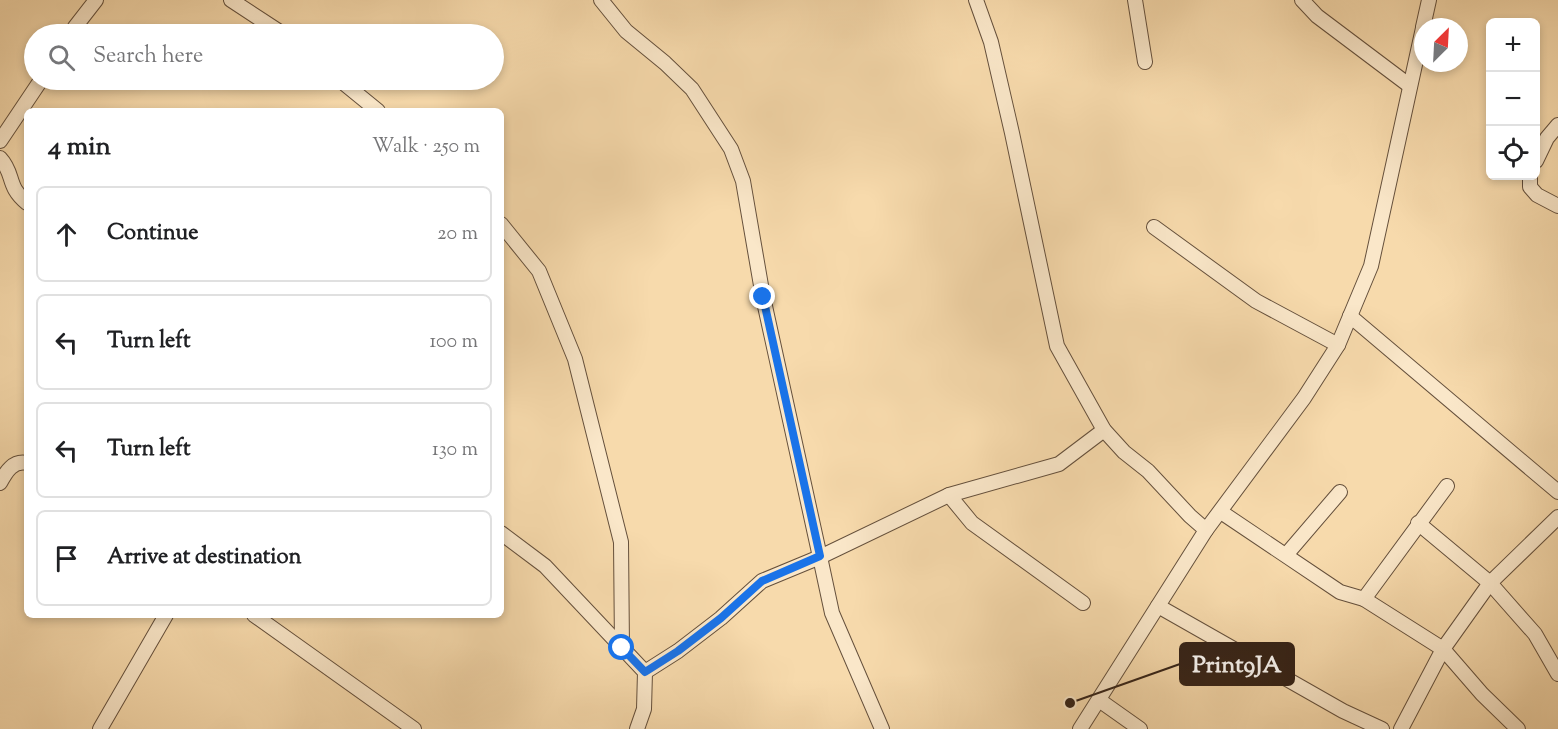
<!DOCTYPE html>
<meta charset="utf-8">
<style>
body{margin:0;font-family:"Sorts Mill Goudy",serif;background:#f6f6f6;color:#202124}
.controls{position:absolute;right:18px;top:18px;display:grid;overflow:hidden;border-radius:9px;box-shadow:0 3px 9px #0003}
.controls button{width:54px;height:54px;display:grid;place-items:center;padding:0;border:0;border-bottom:2px solid #e0e0e0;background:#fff;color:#202124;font:30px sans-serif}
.compass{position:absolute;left:1414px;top:18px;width:54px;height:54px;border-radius:50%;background:#fff;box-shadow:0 3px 9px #0003;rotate:24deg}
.stop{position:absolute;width:18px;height:18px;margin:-14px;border:4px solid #1a73e8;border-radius:50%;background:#fff}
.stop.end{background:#1a73e8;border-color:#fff;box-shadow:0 2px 6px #0008}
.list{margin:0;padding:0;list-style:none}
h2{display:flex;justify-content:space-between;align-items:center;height:78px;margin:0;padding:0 24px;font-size:26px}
h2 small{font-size:20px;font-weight:400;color:#757577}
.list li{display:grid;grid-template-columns:39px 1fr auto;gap:18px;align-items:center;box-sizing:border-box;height:96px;margin:0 12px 12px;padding:0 12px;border:2px solid #e0e0e0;border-radius:9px}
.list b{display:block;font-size:22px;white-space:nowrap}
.list em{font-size:20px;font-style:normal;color:#757577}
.icon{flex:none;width:33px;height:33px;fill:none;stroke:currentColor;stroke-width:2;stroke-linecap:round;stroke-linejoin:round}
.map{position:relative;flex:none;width:1558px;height:729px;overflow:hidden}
.search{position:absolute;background:#fff;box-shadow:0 3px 9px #0003;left:24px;top:24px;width:480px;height:66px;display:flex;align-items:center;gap:15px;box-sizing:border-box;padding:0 21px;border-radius:33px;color:#757577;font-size:22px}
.panel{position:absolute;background:#fff;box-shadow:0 3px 9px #0003;left:24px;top:108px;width:480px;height:510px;border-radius:9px}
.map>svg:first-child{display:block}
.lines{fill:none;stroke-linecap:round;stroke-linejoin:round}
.minor-casing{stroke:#65503c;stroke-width:16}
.minor{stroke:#fae7c9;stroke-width:14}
.route{stroke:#1a73e8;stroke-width:8}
.leader{fill:none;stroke:#342217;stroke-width:2}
.callout-dot{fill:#342217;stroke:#fae7c9;stroke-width:2}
.callout{fill:#342217;stroke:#342217;stroke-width:2}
.callout-label{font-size:24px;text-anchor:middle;font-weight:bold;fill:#fff}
</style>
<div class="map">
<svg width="1558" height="729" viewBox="0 0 1558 729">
<rect width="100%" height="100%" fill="#f7daac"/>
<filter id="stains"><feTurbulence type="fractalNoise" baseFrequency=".00333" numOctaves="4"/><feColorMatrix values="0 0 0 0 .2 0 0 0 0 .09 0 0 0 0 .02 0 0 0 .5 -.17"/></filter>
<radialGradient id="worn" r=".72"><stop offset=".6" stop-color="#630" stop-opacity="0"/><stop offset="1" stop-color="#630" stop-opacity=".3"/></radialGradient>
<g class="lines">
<defs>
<g id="minor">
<path d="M231,0L283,34"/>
<path d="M601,0L626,31L665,63L692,89L731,149L743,181L763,297L820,557L949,495L1059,464L1104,430"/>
<path d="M976,0L991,42L1012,133L1057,346L1104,430L1124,452L1148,471L1190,516L1206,530L1080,729"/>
<path d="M1135,0L1145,62"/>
<path d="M1302,0L1317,16L1410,86"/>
<path d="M1423,27L1429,0"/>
<path d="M71,34L75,27L96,0"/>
<path d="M340,80L378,111"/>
<path d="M0,141L41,80"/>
<path d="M0,158C15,174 6,186 27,203"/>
<path d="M1536,161L1547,138L1558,125"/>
<path d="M1530,176V187L1537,195L1558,206"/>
<path d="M501,224L539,271L575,359L621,542L622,648"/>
<path d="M1154,227L1256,301L1338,345"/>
<path d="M1350,316L1558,492"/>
<path d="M0,483C6,472 13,460 27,463"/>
<path d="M949,495L972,523L1083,603"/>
<path d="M1221,512L1340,592L1364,599L1443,649L1490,583L1558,517"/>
<path d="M1418,523L1490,583L1535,634L1558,674"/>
<path d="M1206,530L1304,398L1338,345L1371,266L1423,28"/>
<path d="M501,533L545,566L645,672L644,709L637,729"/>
<path d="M1286,555L1340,492"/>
<path d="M1364,599L1447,486"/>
<path d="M1158,606L1343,711L1382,729"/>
<path d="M254,615L414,729"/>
<path d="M645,672L678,651L721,618L762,581L820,557L832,613L882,729"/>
<path d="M1099,700L1140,729"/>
<path d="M100,729L166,615"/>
<path d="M1401,729L1443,649L1482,694L1518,729"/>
</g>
</defs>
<use href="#minor" class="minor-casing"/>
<use href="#minor" class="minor"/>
</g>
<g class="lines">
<path class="route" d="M622,648L645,672L678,651L721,618L762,581L820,556L763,297"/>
</g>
<path class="leader" d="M1070 703L1180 664"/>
<circle class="callout-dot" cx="1070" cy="703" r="6"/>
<rect class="callout" x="1180" y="643" width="114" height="42" rx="6"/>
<g class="callout-label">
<text x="1237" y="672">Print9JA</text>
</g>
<rect width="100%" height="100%" filter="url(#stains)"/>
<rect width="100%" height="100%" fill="url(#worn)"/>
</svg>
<div class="controls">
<button>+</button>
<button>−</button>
<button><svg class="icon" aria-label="locate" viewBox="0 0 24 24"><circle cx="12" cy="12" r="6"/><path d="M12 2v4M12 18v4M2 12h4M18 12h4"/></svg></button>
</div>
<svg class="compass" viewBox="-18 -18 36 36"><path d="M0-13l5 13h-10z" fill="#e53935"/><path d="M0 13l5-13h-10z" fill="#757577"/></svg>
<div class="stop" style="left:622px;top:648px"></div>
<div class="stop end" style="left:763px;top:297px"></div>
<div class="search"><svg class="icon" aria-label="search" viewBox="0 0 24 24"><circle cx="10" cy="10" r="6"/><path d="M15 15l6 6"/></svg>Search here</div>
<section class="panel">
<h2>4 min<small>Walk · 250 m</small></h2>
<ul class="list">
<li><svg class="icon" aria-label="ahead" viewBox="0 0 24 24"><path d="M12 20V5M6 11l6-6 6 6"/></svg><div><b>Continue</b></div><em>20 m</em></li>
<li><svg class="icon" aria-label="left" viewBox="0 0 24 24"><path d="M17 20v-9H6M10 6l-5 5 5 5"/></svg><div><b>Turn left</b></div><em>100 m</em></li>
<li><svg class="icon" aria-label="left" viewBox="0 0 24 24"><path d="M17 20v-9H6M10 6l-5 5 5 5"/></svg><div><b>Turn left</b></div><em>130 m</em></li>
<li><svg class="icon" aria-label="arrive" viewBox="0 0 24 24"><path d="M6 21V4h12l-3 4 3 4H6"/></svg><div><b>Arrive at destination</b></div></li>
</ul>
</section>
</div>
